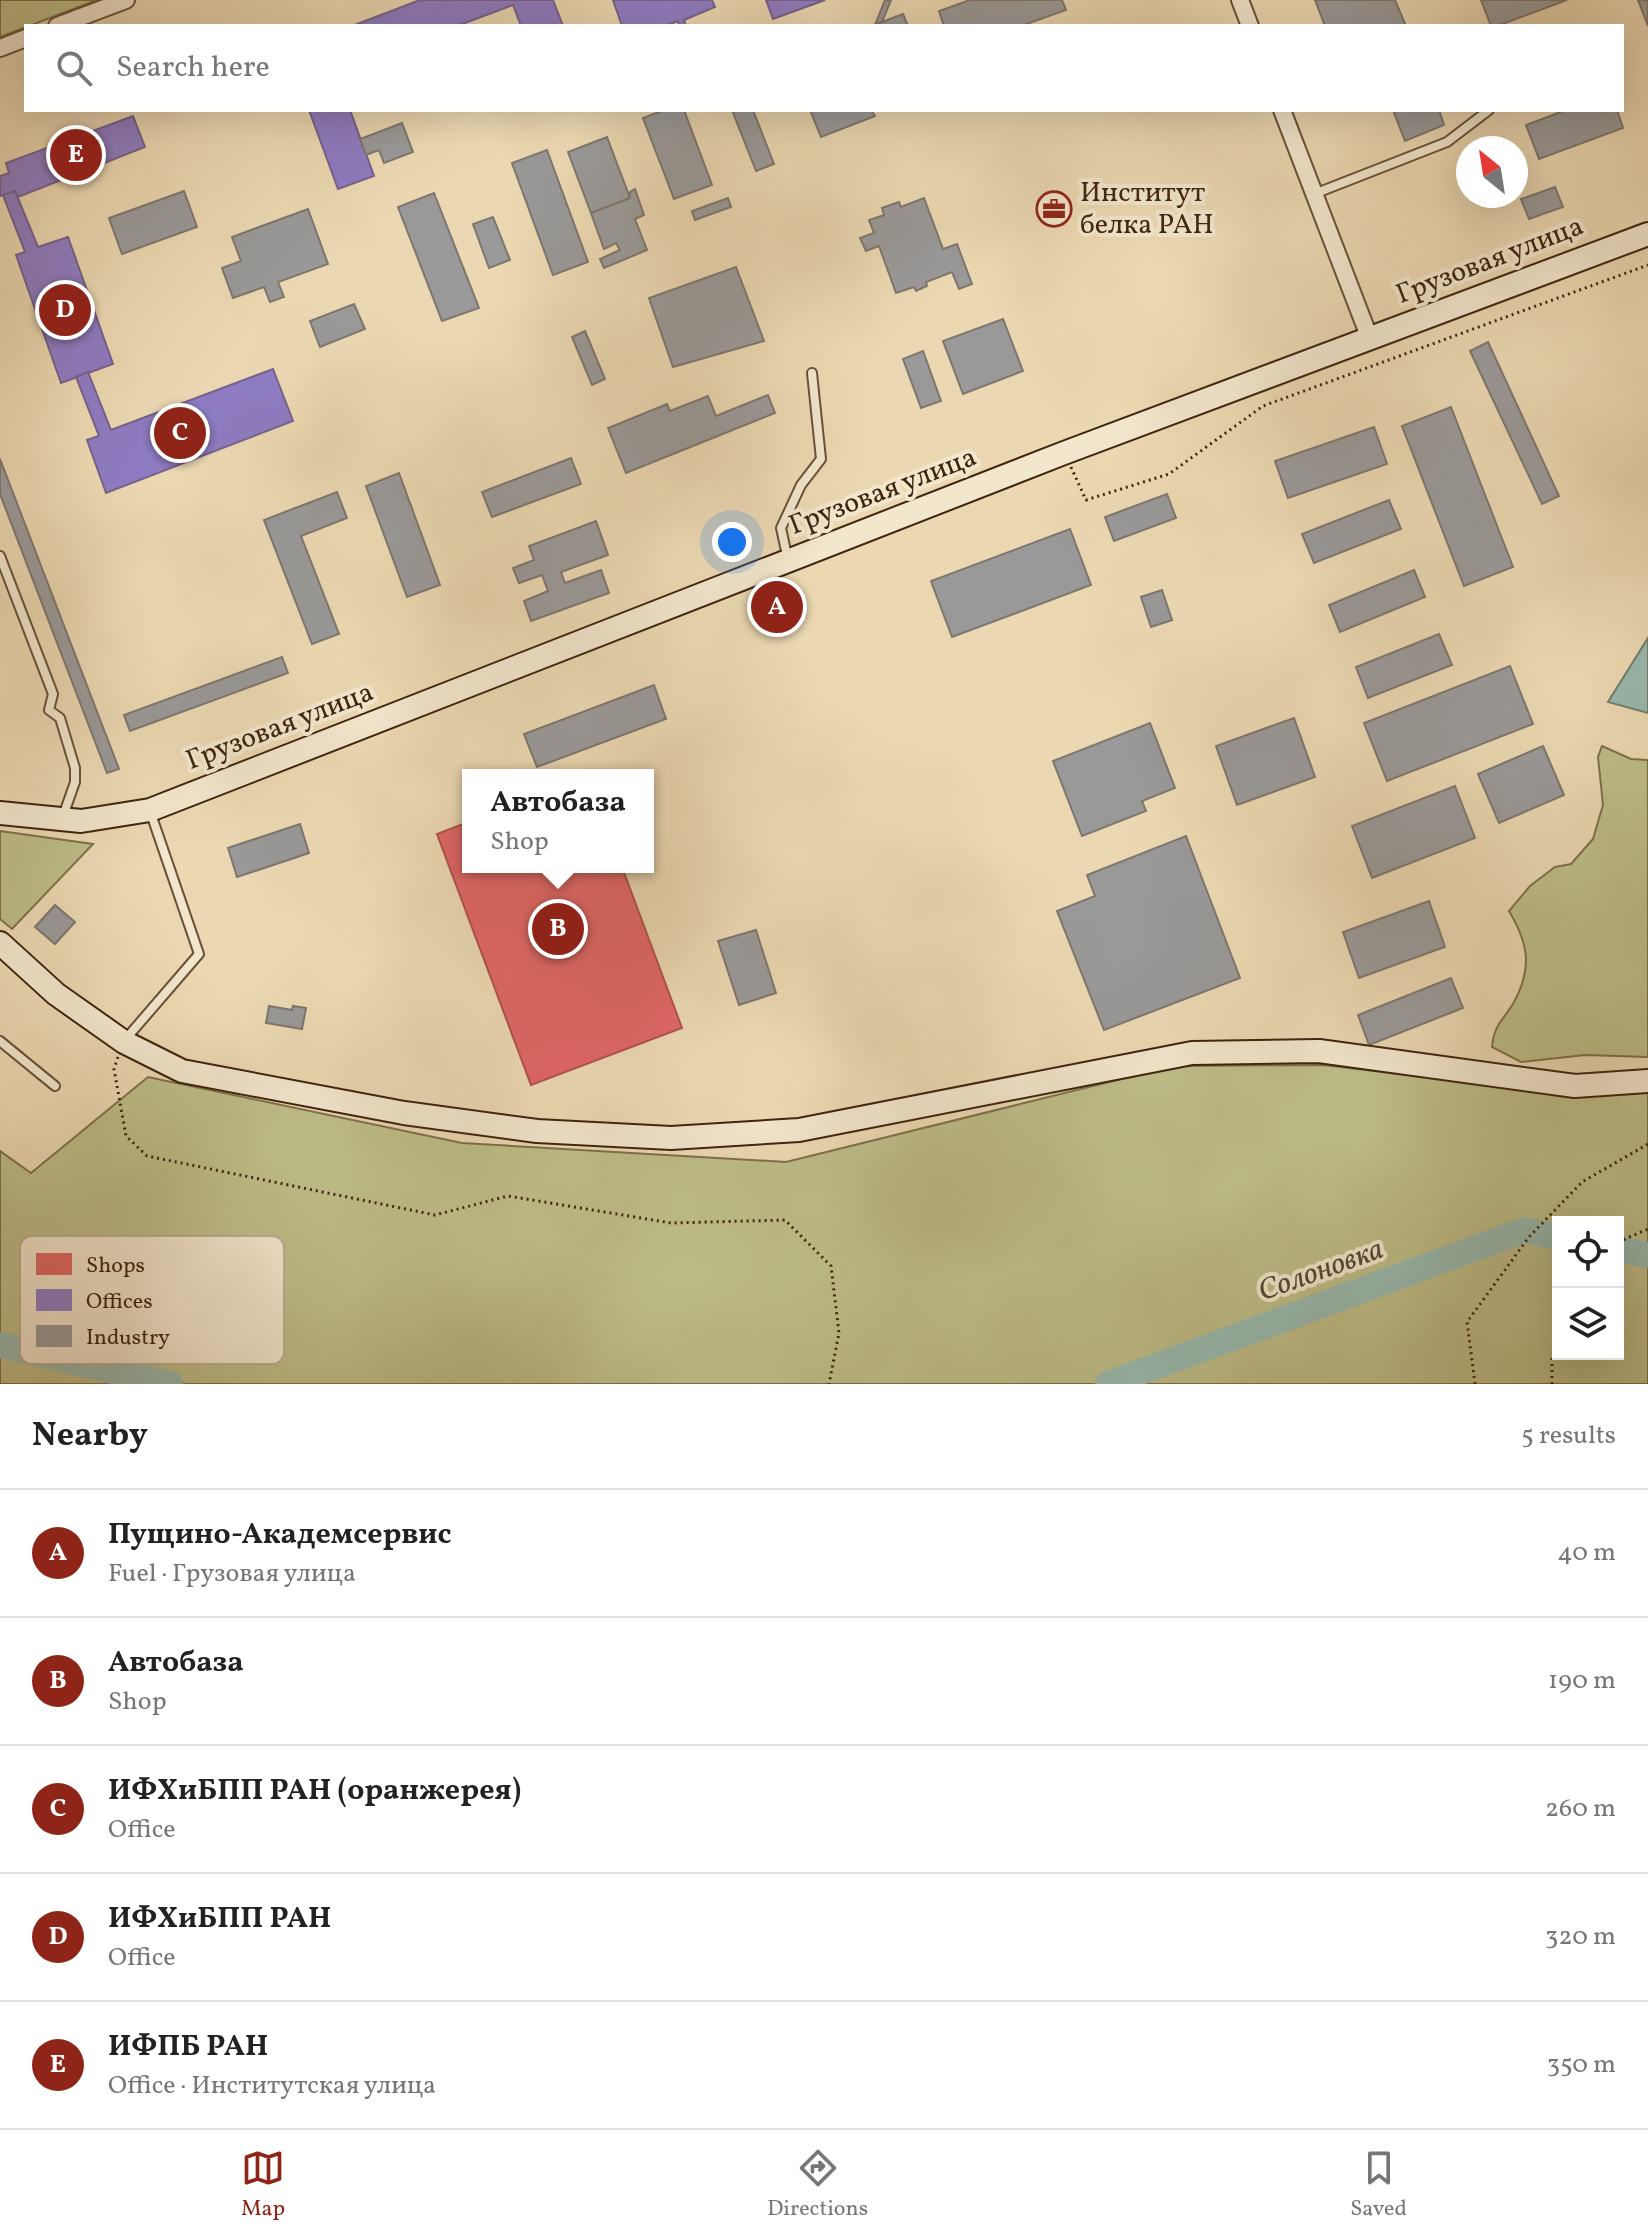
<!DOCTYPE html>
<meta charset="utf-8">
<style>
body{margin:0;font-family:Vollkorn,serif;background:#f2f2f2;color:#222}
.controls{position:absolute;right:24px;bottom:24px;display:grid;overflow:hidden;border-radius:0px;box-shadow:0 8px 32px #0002}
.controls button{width:72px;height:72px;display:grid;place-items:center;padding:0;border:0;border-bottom:2px solid #e0e0e0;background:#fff;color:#222;font:40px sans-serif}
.compass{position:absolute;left:1456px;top:136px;width:72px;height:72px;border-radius:50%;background:#fff;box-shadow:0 8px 32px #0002;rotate:330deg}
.you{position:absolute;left:732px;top:542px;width:28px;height:28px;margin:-20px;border:6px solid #fff;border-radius:50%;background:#1a73e8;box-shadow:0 0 0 12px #1a73e833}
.badge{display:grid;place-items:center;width:52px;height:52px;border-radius:50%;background:#8f2418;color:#fff;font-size:26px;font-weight:700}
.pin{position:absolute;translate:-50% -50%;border:4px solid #fff;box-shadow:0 2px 8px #0006}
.popup{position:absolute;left:462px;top:769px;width:192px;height:104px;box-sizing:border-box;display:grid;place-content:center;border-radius:0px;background:#fff;filter:drop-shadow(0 2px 6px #0005);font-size:26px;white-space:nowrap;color:#767676}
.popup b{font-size:30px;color:#222}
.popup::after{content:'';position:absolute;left:50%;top:100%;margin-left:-16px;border:16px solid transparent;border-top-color:#fff}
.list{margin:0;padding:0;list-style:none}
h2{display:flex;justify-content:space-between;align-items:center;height:104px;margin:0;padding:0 32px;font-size:34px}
h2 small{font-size:26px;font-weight:400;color:#767676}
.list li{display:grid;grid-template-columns:52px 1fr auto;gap:24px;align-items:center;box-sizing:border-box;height:128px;padding:0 32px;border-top:2px solid #e0e0e0}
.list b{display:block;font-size:30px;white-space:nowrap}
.list p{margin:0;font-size:26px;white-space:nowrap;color:#767676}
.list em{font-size:26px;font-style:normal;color:#767676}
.icon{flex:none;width:44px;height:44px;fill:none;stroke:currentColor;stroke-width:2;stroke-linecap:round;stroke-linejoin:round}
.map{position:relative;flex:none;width:1648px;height:1384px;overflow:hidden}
.search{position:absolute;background:#fff;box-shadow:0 8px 32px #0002;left:24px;right:24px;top:24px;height:88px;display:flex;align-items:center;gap:20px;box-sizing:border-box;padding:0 28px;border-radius:0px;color:#767676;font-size:30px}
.sheet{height:744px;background:#fff}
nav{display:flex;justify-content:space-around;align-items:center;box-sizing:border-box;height:112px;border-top:2px solid #e0e0e0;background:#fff;font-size:22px;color:#767676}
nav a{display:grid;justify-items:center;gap:4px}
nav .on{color:#8f2418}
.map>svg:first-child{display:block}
.green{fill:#bdbd88;stroke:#7e704b;stroke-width:2;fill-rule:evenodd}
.water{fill:#98b9ae;stroke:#747d6e;stroke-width:2}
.shops{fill:#e06666;stroke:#af524c;stroke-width:2}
.offices{fill:#8e7cc3;stroke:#76628d;stroke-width:2}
.industry{fill:#999;stroke:#7e766f;stroke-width:2}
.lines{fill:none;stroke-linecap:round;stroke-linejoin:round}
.river{stroke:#98b9ae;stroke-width:26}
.lane-casing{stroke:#695137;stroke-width:12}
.street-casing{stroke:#695137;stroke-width:20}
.secondary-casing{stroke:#3e240e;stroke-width:26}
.path{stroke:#3e240e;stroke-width:3;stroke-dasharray:2 4;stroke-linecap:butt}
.lane{stroke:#f2e6cd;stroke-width:8}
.street{stroke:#f2e6cd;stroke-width:16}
.secondary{stroke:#f2e6cd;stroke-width:22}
.labels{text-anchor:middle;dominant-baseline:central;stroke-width:8;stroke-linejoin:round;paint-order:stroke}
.poi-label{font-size:28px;fill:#3e240e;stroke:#f2e6cd;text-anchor:start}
.street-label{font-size:28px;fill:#3e240e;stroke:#f2e6cd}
.water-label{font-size:30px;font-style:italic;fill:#544936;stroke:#f2e6cd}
.key{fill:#f2e6cd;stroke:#bcac94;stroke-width:2}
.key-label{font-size:22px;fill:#3e240e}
</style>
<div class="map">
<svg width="1648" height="1384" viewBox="0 0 1648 1384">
<rect width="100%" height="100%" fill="#ebd8b2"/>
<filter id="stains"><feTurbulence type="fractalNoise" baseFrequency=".0025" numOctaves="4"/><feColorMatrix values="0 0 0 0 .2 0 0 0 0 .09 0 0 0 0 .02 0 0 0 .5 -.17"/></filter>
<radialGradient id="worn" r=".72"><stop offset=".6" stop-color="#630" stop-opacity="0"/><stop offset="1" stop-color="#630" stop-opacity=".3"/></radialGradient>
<g class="green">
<path d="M0,0H97L0,37Z"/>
<path d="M1602,746L1631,759L1648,760V1057L1585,1055L1521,1062L1492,1047C1494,1024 1503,1021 1514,1002C1533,967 1528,943 1509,911L1530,886L1555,867L1571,864L1593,839L1603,805L1598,757Z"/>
<path d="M0,831L93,844L12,929L0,919Z"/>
<path d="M1323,1065L1574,1094L1648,1091V1384H0V1151L31,1173L148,1077L462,1143L786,1162L1174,1066ZM1558,1222H1618V1354H1558Z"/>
</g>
<path class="water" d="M1648,638V713L1608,702Z"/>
<path class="shops" d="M468,822V867H622L682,1028L531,1085L437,834Z"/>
<g class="offices">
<path d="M420,0H553L563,26H521L513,5L457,26H352Z"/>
<path d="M613,0H712L715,7L684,20L686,26H679L678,21L665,26H622Z"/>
<path d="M766,0H825L773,19Z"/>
<path d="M309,110H350L374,176L338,189Z"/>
<path d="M133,116L145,147L18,197L15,191L0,196V176L9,173L6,163Z"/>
<path d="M15,191L38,247L68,237L113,364L61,383L16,255L25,252L3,195Z"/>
<path d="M273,369L293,421L106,493L87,440L99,436L76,377L88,372L111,430Z"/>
</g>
<g class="industry">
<path d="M885,0H891L882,22L875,25Z"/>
<path d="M970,0H1062L1066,10L1021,26H944L939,11Z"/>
<path d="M1315,0H1395L1406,26H1325Z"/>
<path d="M1481,0H1567L1497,26H1491Z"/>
<path d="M1638,0H1648V26Z"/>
<path d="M903,14L908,26H872L882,22Z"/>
<path d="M664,110H684L712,185L674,199L643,118Z"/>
<path d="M732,110H753L774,164L756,171Z"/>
<path d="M810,110H875L872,111L875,116L821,137Z"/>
<path d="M1393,110H1439L1444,125L1405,141Z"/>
<path d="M1566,110H1617L1623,128L1539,159L1526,125Z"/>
<path d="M402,123L413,152L384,163L379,150L366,155L360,139Z"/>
<path d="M607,137L630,198L591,213L568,152Z"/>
<path d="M547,150L588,262L553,275L512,163Z"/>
<path d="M1555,187L1563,207L1529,219L1521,199Z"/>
<path d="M635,189L644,215L635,219L647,250L604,268L600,259L620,250L616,243L604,249L591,213L630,198V192Z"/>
<path d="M184,191L197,227L122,254L109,218Z"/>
<path d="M434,193L479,308L442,321L398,207Z"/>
<path d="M728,198L731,207L695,220L692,211Z"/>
<path d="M924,198L943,249L957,244L972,284L959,289L952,272L926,282L927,286L916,291L914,287L896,293L879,246L866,251L860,238L874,233L869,220L884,215L882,208L899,202L901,207Z"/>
<path d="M308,209L328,264L278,282L284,297L270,302L264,287L233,298L222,268L241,261L232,237Z"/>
<path d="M493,217L510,260L489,268L473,224Z"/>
<path d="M736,267L764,341L673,367L649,298Z"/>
<path d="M354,304L365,329L320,347L310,321Z"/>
<path d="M1003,319L1023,371L963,394L943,341Z"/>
<path d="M585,331L605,379L592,385L572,337Z"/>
<path d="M1488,342L1559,496L1542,504L1470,351Z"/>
<path d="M923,351L941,401L921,408L903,359Z"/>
<path d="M768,395L775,413L626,473L608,428L667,404L670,411L708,396L716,416Z"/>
<path d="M1451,407L1513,567L1464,586L1402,426Z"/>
<path d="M1374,427L1387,464L1288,498L1275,461Z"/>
<path d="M571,458L581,484L492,517L482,492Z"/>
<path d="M0,459L119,769L107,773L0,494Z"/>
<path d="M399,473L440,585L407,597L366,486Z"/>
<path d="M337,492L347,518L301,536L339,634L312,644L264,520Z"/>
<path d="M1167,494L1176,518L1114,541L1105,517Z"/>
<path d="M1389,500L1401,529L1314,563L1302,534Z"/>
<path d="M596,521L608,555L561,572L565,583L601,570L609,593L531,621L524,601L548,591L542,575L519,583L513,568L534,560L529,546Z"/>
<path d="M1070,529L1091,585L952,637L931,581Z"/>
<path d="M1414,570L1425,597L1340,632L1329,605Z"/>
<path d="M1162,590L1172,620L1151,627L1141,597Z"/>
<path d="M1439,634L1452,665L1368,698L1356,667Z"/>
<path d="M282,657L288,673L130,731L124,715Z"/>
<path d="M1510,666L1533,724L1387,781L1364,723Z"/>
<path d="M654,685L666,719L537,767L524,734Z"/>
<path d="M1294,718L1315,777L1237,805L1216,746Z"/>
<path d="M1150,723L1175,788L1142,801L1146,811L1082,836L1053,761Z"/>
<path d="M1543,746L1564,795L1499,823L1478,774Z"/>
<path d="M1455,786L1475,838L1372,878L1352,826Z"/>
<path d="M300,824L309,853L237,877L228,848Z"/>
<path d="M1186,836L1240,978L1104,1030L1057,911L1095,896L1087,875Z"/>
<path d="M1429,901L1445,947L1359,978L1343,932Z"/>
<path d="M55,905L75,922L55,944L35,927Z"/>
<path d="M756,930L776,993L739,1005L718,941Z"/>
<path d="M1451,978L1463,1008L1369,1045L1358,1015Z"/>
<path d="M269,1006L292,1010L293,1006L306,1008L302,1029L266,1023Z"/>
</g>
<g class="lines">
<g class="river">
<path d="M1618,1249L1648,1255"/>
<path d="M0,1345L170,1384"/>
<path d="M1108,1384L1525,1230L1558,1237"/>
</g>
<defs>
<g id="lane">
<path d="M1314,194L1447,142L1489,110"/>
<path d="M0,556L53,694L49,710L60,718L75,768V782L62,819"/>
<path d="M788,560L781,528L801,485L821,459L812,373"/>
<path d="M0,1041L55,1086"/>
<path d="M124,1041L199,954L150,811"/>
</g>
<g id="street">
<path d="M1240,0L1250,26"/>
<path d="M57,26L126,0"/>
<path d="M0,48L26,38"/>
<path d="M1282,110L1370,339"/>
</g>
<g id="secondary">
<path d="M0,813L81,821L150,810L1064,453L1648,234"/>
<path d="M0,943L56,994L124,1042L182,1071L404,1113L537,1131L671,1138L799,1130L1192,1053L1319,1051L1575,1086L1648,1081"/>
</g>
</defs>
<use href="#lane" class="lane-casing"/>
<use href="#street" class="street-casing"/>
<use href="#secondary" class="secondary-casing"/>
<g class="path">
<path d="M1071,467L1086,500L1169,474L1263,406L1648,265"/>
<path d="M118,1057L114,1069L126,1136L147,1156L435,1215L508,1196L671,1223L785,1220L831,1266L839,1333L829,1384"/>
<path d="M1618,1242L1648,1229"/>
<path d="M1475,1384L1467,1322L1529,1237L1582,1182L1648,1144"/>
<path d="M1552,1384V1358L1558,1338"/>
</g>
<use href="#lane" class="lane"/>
<use href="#street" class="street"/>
<use href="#secondary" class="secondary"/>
</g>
<defs>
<symbol id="office-ring" viewBox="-11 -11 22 22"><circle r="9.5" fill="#f2e6cd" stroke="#8f2418" stroke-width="1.5"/><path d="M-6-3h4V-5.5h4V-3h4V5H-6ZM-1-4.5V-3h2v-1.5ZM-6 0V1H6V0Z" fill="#8f2418"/></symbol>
</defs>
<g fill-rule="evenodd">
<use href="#office-ring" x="1034" y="189" width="40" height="40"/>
</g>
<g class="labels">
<g class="poi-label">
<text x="1080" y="193">Институт<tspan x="1080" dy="32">белка РАН</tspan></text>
</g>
<g class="street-label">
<text transform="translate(1490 261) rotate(-21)">Грузовая улица</text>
<text transform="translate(883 492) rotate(-21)">Грузовая улица</text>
<text transform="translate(280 727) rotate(-21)">Грузовая улица</text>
</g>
<g class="water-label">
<text transform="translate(1321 1271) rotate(-20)">Солоновка</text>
</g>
</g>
<rect x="20" y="1236" width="264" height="128" rx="12" class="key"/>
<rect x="36" y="1253" width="36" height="22" fill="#e06666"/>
<rect x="36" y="1289" width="36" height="22" fill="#8e7cc3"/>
<rect x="36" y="1325" width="36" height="22" fill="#999"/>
<g class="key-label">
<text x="86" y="1272">Shops</text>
<text x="86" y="1308">Offices</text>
<text x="86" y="1344">Industry</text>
</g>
<rect width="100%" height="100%" filter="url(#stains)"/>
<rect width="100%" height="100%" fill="url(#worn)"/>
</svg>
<div class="controls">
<button><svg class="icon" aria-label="locate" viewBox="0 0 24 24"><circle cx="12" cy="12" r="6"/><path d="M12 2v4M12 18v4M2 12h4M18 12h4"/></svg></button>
<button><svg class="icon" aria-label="layers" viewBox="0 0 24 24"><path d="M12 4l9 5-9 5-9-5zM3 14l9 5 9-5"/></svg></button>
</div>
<svg class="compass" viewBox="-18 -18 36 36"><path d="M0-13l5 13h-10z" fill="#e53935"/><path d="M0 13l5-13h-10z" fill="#767676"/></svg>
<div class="you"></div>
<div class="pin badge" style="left:777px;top:607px">A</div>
<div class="pin badge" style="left:558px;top:929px">B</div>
<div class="popup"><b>Автобаза</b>Shop</div>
<div class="pin badge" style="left:180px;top:433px">C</div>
<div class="pin badge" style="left:65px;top:310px">D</div>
<div class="pin badge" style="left:76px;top:155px">E</div>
<div class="search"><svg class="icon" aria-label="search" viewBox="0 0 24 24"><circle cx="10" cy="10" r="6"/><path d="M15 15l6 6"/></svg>Search here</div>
</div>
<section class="sheet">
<h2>Nearby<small>5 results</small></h2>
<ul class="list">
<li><span class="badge">A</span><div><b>Пущино-Академсервис</b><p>Fuel · Грузовая улица</p></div><em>40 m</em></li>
<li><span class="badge">B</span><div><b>Автобаза</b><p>Shop</p></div><em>190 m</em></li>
<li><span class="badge">C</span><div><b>ИФХиБПП РАН (оранжерея)</b><p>Office</p></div><em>260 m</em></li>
<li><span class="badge">D</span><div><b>ИФХиБПП РАН</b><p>Office</p></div><em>320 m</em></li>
<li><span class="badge">E</span><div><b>ИФПБ РАН</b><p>Office · Институтская улица</p></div><em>350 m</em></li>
</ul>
</section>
<nav>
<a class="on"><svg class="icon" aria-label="map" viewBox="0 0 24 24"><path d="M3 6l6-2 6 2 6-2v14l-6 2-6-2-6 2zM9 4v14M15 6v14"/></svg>Map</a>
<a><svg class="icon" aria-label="directions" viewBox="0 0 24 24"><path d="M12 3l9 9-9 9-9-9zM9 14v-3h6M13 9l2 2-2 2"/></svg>Directions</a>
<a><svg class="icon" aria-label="saved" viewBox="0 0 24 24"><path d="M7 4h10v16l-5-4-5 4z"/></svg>Saved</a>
</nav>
